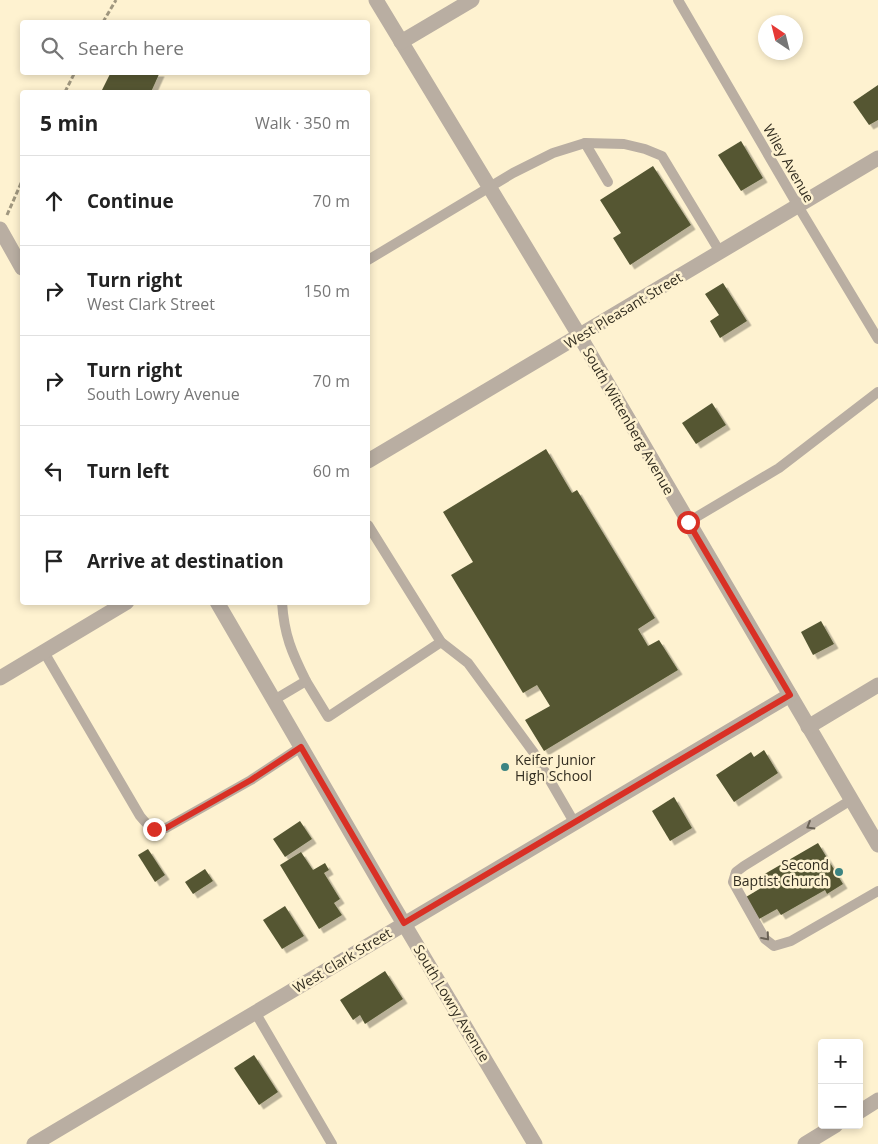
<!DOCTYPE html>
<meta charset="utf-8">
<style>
body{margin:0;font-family:"Open Sans",sans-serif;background:#f2f2f2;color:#222}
.controls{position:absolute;right:15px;bottom:15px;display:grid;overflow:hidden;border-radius:5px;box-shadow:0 2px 8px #0003}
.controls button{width:45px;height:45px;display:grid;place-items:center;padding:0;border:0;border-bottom:1px solid #e0e0e0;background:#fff;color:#222;font:25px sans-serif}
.compass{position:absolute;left:758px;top:15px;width:45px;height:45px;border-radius:50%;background:#fff;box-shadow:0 2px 8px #0003;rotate:325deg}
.stop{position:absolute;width:15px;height:15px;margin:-11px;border:4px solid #d93025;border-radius:50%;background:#fff}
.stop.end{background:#d93025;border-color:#fff;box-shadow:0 1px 5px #0008}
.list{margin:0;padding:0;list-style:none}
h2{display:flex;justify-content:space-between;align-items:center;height:65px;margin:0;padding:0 20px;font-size:21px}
h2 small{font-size:16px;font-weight:400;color:#767676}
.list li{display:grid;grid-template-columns:32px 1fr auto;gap:15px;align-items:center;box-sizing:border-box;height:90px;padding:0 20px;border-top:1px solid #e0e0e0}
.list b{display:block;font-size:19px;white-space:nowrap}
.list p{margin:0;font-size:16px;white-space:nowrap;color:#767676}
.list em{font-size:16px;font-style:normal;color:#767676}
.icon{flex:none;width:28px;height:28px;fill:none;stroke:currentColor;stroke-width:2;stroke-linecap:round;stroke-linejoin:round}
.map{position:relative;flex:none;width:878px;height:1144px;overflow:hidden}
.search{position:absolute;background:#fff;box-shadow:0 2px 8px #0003;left:20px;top:20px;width:350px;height:55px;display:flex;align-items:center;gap:12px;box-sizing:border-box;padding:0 18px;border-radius:5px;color:#767676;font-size:19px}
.panel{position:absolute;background:#fff;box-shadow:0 2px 8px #0003;left:20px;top:90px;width:350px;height:515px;border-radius:5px}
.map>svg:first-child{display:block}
.building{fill:#545733;filter:url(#shadow)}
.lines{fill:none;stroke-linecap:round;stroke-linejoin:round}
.path{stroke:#a0977f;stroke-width:3;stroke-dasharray:5 2.5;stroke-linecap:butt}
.service{stroke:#b9aea2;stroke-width:10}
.minor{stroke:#b9aea2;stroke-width:15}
.tertiary{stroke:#b9aea2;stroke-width:15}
.oneway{stroke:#696155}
.route{stroke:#d93025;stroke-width:6}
.poi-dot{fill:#3c8482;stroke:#fef2d0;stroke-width:2}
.labels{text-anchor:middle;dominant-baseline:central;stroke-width:5;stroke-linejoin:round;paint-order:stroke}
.street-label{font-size:14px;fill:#332e21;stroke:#fef2d0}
.poi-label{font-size:14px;fill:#332e21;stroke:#fef2d0;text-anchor:start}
</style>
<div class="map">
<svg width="878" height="1144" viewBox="0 0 878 1144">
<defs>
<filter id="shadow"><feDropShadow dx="4.5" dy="4.5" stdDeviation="0" flood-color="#0004"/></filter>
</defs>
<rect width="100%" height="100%" fill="#fef2d0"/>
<g class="building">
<path d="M111,72H160L151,92H101Z"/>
<path d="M878,85V120L869,125L853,102Z"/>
<path d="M741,141L763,178L741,191L718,155Z"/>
<path d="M653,166L691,225L630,265L613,238L621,233L600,200Z"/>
<path d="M723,283L747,321L720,338L710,321L719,315L705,294Z"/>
<path d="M712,403L726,425L696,444L682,423Z"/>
<path d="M546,449L572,493L577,490L655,618L638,629L648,646L659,640L678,670L544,751L525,720L550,706L537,685L523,693L451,575L473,562L443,512Z"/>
<path d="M821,621L834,644L813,655L801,632Z"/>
<path d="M764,750L778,773L734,802L716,775L751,752L754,757Z"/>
<path d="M674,797L692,828L670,841L652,811Z"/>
<path d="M300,821L312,839L285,857L273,839Z"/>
<path d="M818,843L843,884L827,894L825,890L781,915L777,909L759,919L746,897L761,888L756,879Z"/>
<path d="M148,849L165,875L155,882L138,855Z"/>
<path d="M301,852L313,870L325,863L329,870L324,873L340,899L334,903L342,915L319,929L280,865Z"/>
<path d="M205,869L213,881L193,894L185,882Z"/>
<path d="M285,906L304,936L282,949L263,920Z"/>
<path d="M385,971L403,999L365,1024L360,1015L353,1020L340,1000Z"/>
<path d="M254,1055L278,1092L259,1105L234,1068Z"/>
</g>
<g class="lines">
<g class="path">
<path d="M103,22L116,0"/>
<path d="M65,92L75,72"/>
<path d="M7,215L22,181"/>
</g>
<g class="service">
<path d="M678,0L798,206L878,339"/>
<path d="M585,143L608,182"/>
<path d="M368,260L513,173L553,153L585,143L624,144L645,149L662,156L720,252"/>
<path d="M688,522L779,468L878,392"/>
<path d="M368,525L441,642L468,663L534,753L574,822"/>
<path d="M44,652L140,816C148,826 154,832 166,828L251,780L301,747"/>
<path d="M306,681L328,717L441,642"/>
<path d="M274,700L306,681C292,653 284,635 282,602"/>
<path d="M851,800L744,866L736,872L733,882L765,939L774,946L791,941L878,891"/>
<path d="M255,1012L332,1144"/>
</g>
<g class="minor">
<path d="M376,0L579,335L878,845"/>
<path d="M401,42L472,0"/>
<path d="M217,602L391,902L535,1144"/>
<path d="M808,727L878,685"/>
<path d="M859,1112L878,1100"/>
<path d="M34,1144L790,695"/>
<path d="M805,1144L836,1125"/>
</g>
<g class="tertiary">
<path d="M0,229L22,268"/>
<path d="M368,461L878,158"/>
<path d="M0,678L127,602"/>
</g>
</g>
<defs><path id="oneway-chevron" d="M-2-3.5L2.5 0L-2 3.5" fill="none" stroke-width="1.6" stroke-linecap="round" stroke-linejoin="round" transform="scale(1.25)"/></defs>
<g class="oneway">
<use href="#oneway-chevron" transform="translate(810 826) rotate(149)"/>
<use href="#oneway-chevron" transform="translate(766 937) rotate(50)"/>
</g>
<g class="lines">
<path class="route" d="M154,829L160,830L166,828L251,780L301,747L404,923L790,695L688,522"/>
</g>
<g class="poi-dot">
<circle cx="505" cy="767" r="5"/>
<circle cx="839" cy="872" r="5"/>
</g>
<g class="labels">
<g class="street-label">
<text transform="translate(789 163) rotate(60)">Wiley Avenue</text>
<text transform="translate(623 310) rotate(-31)">West Pleasant Street</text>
<text transform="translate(629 421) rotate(60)">South Wittenberg Avenue</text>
<text transform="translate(342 960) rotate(-31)">West Clark Street</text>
<text transform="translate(452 1003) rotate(59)">South Lowry Avenue</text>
</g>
<g class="poi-label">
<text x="515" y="759">Keifer Junior<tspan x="515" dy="16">High School</tspan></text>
<text x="829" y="864" text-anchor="end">Second<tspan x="829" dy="16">Baptist Church</tspan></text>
</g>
</g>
</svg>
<div class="controls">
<button>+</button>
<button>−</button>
</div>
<svg class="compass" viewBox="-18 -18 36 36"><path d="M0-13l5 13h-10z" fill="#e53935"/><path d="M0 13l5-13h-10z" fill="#767676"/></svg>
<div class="stop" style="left:688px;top:522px"></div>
<div class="stop end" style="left:154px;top:829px"></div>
<div class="search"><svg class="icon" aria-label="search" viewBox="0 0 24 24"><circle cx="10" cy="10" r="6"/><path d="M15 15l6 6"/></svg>Search here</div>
<section class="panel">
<h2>5 min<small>Walk · 350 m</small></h2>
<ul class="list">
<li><svg class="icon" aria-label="ahead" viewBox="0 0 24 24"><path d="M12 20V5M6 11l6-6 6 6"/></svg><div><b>Continue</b></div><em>70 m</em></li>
<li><svg class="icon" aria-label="right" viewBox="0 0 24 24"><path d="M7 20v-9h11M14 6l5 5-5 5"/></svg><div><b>Turn right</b><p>West Clark Street</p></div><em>150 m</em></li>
<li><svg class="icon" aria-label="right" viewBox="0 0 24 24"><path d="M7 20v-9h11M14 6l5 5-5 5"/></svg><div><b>Turn right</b><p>South Lowry Avenue</p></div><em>70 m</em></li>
<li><svg class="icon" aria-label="left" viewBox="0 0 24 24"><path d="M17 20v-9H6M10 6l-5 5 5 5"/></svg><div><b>Turn left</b></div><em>60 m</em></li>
<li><svg class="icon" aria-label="arrive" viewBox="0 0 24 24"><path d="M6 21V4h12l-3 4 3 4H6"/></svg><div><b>Arrive at destination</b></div></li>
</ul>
</section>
</div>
